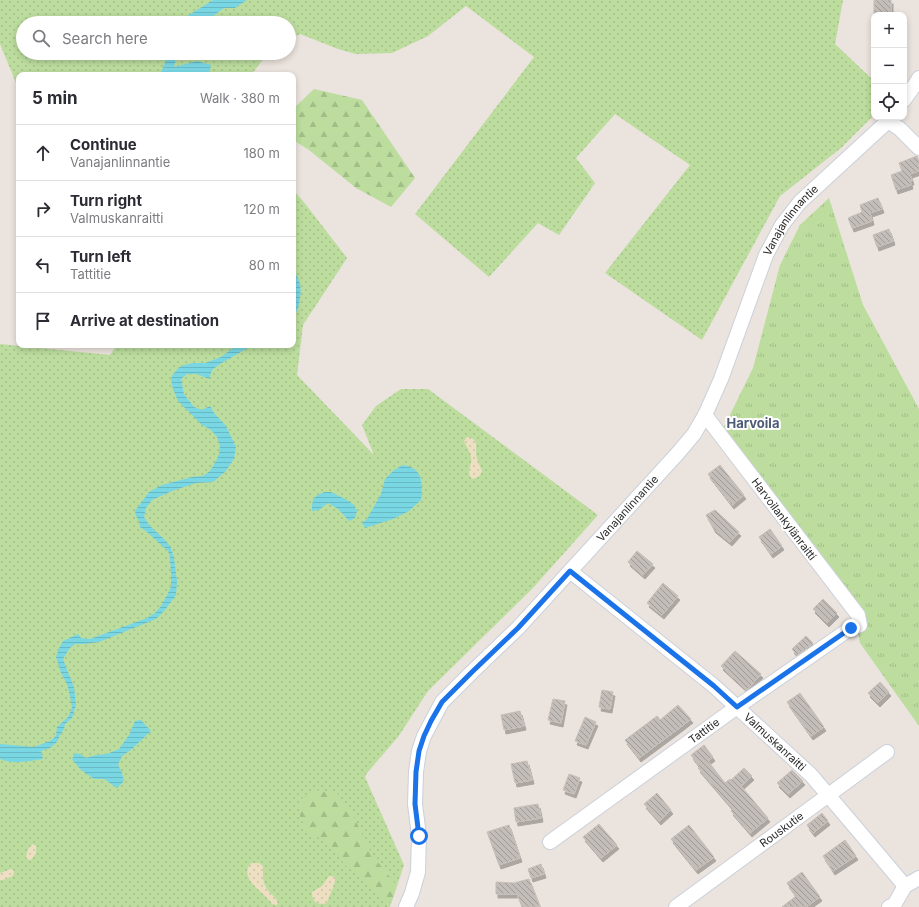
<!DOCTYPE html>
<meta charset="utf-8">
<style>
body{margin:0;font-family:Inter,sans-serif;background:#f2f2f3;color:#2b2b33}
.controls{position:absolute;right:12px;top:12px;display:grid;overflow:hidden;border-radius:8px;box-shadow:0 2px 6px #0003}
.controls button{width:36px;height:36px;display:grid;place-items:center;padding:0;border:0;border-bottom:1px solid #e1e1e2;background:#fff;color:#2b2b33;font:20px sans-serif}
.stop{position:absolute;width:12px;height:12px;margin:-9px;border:3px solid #1a73e8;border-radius:50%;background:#fff}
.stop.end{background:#1a73e8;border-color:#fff;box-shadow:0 1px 4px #0008}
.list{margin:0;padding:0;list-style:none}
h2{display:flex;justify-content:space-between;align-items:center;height:52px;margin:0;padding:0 16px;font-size:17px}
h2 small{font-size:13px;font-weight:400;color:#7c7c81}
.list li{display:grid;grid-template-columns:26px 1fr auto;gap:12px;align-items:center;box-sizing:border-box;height:56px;padding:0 16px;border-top:1px solid #e1e1e2}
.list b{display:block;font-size:15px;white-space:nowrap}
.list p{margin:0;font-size:13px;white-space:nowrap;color:#7c7c81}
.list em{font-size:13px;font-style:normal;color:#7c7c81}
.icon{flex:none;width:22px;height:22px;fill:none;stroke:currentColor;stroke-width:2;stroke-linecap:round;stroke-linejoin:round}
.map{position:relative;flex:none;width:919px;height:907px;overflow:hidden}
.search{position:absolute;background:#fff;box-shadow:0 2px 6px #0003;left:16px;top:16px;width:280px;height:44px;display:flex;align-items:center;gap:10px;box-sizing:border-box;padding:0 14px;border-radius:22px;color:#7c7c81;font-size:15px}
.panel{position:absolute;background:#fff;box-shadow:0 2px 6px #0003;left:16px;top:72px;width:280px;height:276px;border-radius:8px}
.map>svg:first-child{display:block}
.grass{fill:url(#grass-dots)}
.forest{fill:url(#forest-firs)}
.sand{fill:url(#sand-dots)}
.park{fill:url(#park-tufts)}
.water{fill:url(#water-rules)}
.building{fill:url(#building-back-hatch);stroke:#c6beb7;filter:url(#shadow)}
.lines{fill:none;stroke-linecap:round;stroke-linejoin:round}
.minor-casing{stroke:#cbd0da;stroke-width:16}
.minor{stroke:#fff;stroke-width:14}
.route{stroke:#1a73e8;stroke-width:5}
.labels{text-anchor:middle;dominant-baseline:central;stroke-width:4;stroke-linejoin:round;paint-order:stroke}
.street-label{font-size:11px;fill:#2a2a2a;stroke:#fff}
.quarter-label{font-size:13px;font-weight:bold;fill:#4e5b76;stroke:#fff}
</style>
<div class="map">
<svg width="919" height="907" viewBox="0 0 919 907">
<defs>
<pattern id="grass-dots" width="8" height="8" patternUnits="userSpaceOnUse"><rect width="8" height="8" fill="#bcdd9e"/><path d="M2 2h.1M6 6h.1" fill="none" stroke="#a2be88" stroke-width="1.8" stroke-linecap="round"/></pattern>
<pattern id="forest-firs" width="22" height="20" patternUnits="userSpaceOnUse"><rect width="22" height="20" fill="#bcdd9e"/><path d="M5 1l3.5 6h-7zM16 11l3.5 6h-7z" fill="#a2be88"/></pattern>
<pattern id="sand-dots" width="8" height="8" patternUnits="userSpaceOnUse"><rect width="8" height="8" fill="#ede0c2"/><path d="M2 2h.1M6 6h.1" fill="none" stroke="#cbc0a7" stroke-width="1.8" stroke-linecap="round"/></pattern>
<pattern id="park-tufts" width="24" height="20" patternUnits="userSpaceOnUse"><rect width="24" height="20" fill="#bcdd9e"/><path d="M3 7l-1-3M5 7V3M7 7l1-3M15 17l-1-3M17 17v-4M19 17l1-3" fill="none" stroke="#a2be88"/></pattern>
<pattern id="water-rules" width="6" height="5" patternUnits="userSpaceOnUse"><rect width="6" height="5" fill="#79d7e4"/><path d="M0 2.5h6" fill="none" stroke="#69b9c4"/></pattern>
<pattern id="building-back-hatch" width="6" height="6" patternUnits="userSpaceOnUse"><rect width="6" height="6" fill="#c3bdb9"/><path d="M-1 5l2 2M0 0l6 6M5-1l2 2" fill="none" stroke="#9f9a97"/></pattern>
<filter id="shadow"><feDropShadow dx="2" dy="4" stdDeviation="0" flood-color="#0004"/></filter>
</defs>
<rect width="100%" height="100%" fill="#ebe3dd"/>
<g class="grass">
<path d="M0,0H843L835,44L874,81V115L841,148L780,196L702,340L605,273L690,165L615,114L576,158L595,183L559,235L538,223L489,277L415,214L534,57L466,6L428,36L392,53L356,54L338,49L300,34L289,39V23H23V53H268L251,75H19V90L0,44Z"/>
<path d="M293,190L303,201L347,258L303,325L297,375L374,455L362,425L376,406L401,389H428L598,515L532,589L428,691L398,737L367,773L365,777L404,865L390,907H0V344L110,355L117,345H293Z"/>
</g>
<g class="forest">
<path d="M314,89L362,100L415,178L391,207L356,188L309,150L293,140V109Z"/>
<path d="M315,790L337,793L354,817L372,855L394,882L396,888L391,903L346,866L325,840L307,833L300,816L301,799Z"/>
</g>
<g class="sand">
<path d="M467,437C481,439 474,449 477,458C478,462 480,467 482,471C480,476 478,478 472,479C465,470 473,466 471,457C470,451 466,446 464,441Z"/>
<path d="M33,844L36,846V853L31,860L27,859L26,857C27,852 28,847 33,844Z"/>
<path d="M252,863H259L263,866C263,874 262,882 267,889C270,894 275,896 278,902L277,905L272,904C266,894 243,882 248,868C248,867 251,863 252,863Z"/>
<path d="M11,869L14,871L13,876L3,880H0V873Z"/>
<path d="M329,876L335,877C336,886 329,894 327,903C317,906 312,901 312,892L322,886Z"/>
</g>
<path class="park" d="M829,198L863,305L919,409V726L909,712L860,643L857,629L865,627L721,430L725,425L753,368L780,265L800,225Z"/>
<g class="water">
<path d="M213,0H247L235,8H224L204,23H176Z"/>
<path d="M169,53H179L176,59L174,67L197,61L211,65L209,75H160Z"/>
<path d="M293,268L294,269C296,274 298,279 300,284C302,292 299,311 293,317Z"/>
<path d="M237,345H253L220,364L212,370L209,379L197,374H187L181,379L184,394L194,407L202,410L210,406L214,413L226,426L236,447L234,459L225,472L213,482L196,483L172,491L152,500L146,508L144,517L150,526L166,541L171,548L174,558L177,581L176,595L165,610L156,619L99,642L85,644H75L70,648L66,654L63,659L66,667L74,687L76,705L72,718L65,724L64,729L60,735L57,742L50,748L41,751L43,759C29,761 14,765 0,759V744L34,747L50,741L56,736L57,727L68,717L72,708L70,696L67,684L61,673L56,657L59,648L63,641L78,634L81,638L90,639L147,618L155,613L161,606L166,597L171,587V574L170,557L168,551L147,532L140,527L139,521L136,516L135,511L149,492L162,485L192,477L203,476L210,471L216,461L219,454L220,446L217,437L211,430L202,425L178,401L173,389L171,380L172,376L178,368L184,365L193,363H205L221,357Z"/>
<path d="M403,465C423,468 423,483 421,500L409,511L393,519L365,528L362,523L367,519L381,494L385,479L394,470Z"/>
<path d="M324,492H331L347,500L354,505L357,511L355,518L349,521L338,509L328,503L319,510L312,511C312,499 313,497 324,492Z"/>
<path d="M141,720L151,731L132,749L122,756L118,765L122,773L124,781L117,788L104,779H94L81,770L72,759L75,753L80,754L86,758L96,755L107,754L119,749L129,735L135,721Z"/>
</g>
<g class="building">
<rect x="874" y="0" width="17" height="15"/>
<path d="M917,156L919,162V171L910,174L912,181H910L911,185L896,190L891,175L902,171L899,163Z"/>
<path d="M878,198L882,209L870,213L872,221L852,228L848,218L862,212L860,205Z"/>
<path d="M889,229L893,241L877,247L873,235Z"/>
<path d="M720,465L744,495L732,505L708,474Z"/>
<path d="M715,510L739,532L730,542L714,529L706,515Z"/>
<path d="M770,529L782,546L771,554L759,537Z"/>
<path d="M637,551L653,564L643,575L628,562Z"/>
<path d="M663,583L678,596L662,615L647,603Z"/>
<path d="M823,599L837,613L827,623L813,609Z"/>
<path d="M806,636L813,643L797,655L792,649Z"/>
<path d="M735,651L761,674L747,690L721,666Z"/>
<path d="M880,682L889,692L878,703L868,693Z"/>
<path d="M602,690L613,692L610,709L599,707Z"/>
<path d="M800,693L824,727L811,736L787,702Z"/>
<path d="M553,699L565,701L561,723L548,720Z"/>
<path d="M678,705L691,719L682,726L639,758L625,740L657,716L660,720Z"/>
<path d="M520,711L524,726L504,730L501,715Z"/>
<path d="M585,717L596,722L586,745L575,741Z"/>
<path d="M704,745L713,757L708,761L725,783L730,779L731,780L744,768L752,776L741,786L768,818L750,833L731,811L733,809L698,768L700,767L691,755Z"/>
<path d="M527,761L532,780L515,783L511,764Z"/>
<path d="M792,770L803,781L788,794L777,783Z"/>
<path d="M569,774L580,778L574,794L563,790Z"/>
<path d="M657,793L671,810L659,821L644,804Z"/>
<path d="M538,804L541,818L516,822L514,808Z"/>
<path d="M822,813L828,821L813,833L807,825Z"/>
<path d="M599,824L617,845L601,858L583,837Z"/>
<path d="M509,825L520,858L499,865L487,832Z"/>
<path d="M689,825L714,857L696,870L671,839Z"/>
<path d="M845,840L856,856L833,871L823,856Z"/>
<path d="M541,864L544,874L531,878L528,869Z"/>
<path d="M802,872L820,897L806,907H782L796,896L787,883Z"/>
<path d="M529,879L540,907H522L517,894H496V882L514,883Z"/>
</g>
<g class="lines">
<defs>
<g id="minor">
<path d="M904,100L916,83L919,78"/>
<path d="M888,121L900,129L919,148"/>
<path id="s1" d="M570,571L714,686L811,775L862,835L905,886"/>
<path id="s2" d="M550,842L737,707L851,628L860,625L858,615L705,415"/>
<path id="s3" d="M406,907L412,893L418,872L419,836L415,804L416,772L419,751L424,736L442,702L472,672L518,628L678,453L694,434L705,415L721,379L766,255L782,225L800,202L888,121L891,117"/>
<path id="s4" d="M676,907L887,752"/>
<path d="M889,907L894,905L905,886L919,878"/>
</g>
</defs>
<use href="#minor" class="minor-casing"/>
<use href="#minor" class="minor"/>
</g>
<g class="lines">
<path class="route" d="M419,836L415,804L416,772L419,751L424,736L431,721L442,702L472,672L518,628L570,571L714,686L737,707L851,628"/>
</g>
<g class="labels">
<g class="street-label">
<text stroke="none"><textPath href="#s3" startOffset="817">Vanajanlinnantie</textPath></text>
<text stroke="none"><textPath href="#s3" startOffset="481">Vanajanlinnantie</textPath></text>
<text transform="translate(784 519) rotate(53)">Harvoilankylänraitti</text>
<text stroke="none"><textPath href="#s2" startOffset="190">Tattitie</textPath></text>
<text stroke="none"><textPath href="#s1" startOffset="267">Valmuskanraitti</textPath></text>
<text stroke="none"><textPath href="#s4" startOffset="131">Rouskutie</textPath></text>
</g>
<g class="quarter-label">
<text x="753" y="423">Harvoila</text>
</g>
</g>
</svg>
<div class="controls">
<button>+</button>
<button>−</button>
<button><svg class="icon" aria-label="locate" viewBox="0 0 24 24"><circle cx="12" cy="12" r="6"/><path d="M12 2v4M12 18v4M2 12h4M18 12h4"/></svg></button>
</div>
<div class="stop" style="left:419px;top:836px"></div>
<div class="stop end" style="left:851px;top:628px"></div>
<div class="search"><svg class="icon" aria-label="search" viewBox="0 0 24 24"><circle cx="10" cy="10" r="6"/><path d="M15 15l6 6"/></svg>Search here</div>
<section class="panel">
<h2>5 min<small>Walk · 380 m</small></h2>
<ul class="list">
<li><svg class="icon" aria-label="ahead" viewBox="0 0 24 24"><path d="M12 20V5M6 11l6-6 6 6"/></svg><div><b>Continue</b><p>Vanajanlinnantie</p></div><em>180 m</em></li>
<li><svg class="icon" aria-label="right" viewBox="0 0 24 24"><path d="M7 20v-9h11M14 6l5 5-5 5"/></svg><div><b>Turn right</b><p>Valmuskanraitti</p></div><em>120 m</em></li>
<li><svg class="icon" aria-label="left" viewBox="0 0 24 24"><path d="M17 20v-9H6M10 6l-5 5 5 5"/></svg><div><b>Turn left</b><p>Tattitie</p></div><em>80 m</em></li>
<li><svg class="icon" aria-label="arrive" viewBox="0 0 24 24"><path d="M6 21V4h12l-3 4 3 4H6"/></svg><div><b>Arrive at destination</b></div></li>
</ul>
</section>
</div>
